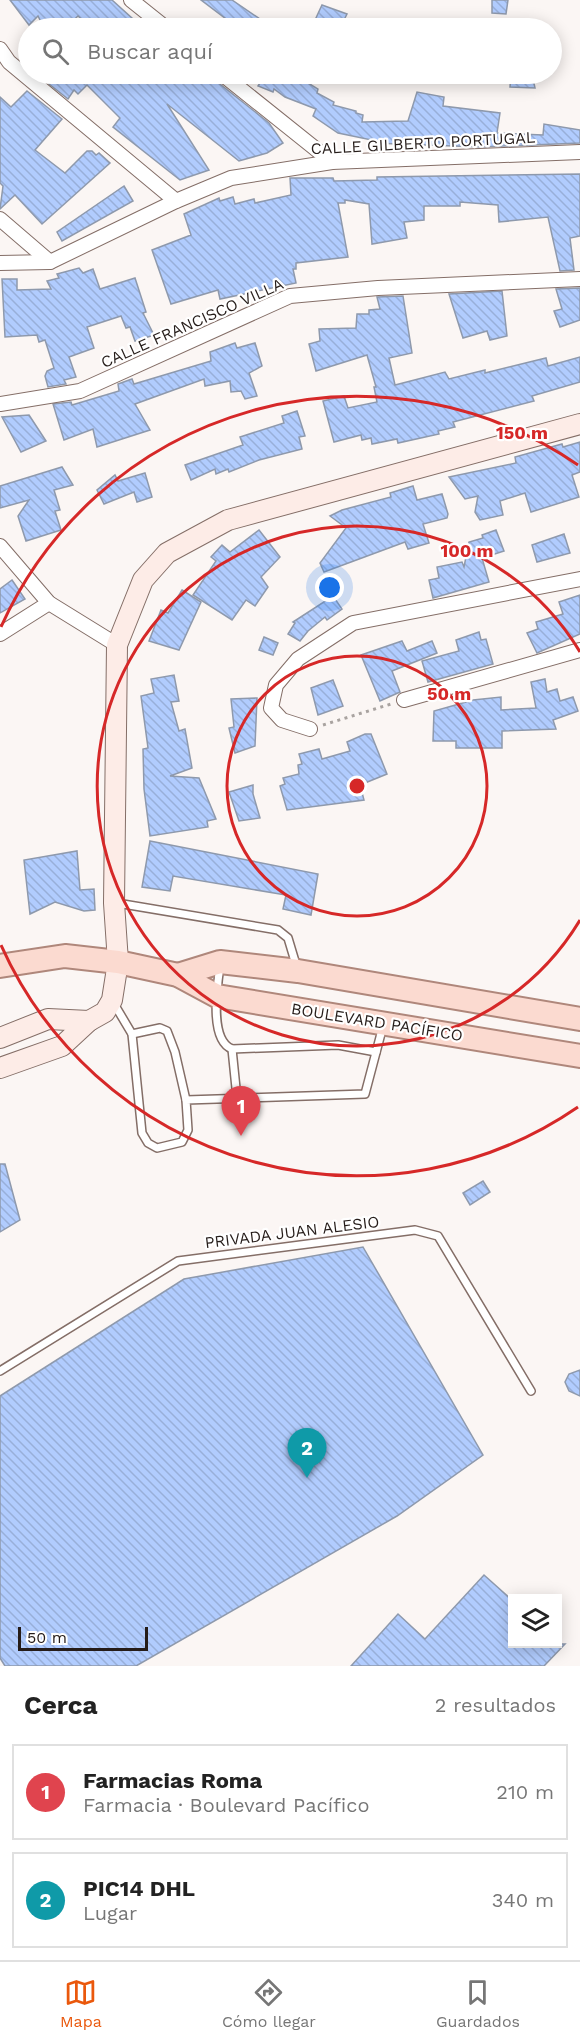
<!DOCTYPE html>
<html lang="es">
<meta charset="utf-8">
<style>
body{margin:0;font-family:"Work Sans",sans-serif;background:#f6f6f6;color:#222}
.controls{position:absolute;right:18px;bottom:18px;display:grid;overflow:hidden;border-radius:0px;box-shadow:0 3px 15px #0003}
.controls button{width:54px;height:54px;display:grid;place-items:center;padding:0;border:0;border-bottom:2px solid #e0e0e0;background:#fff;color:#222;font:30px sans-serif}
.scale{position:absolute;left:18px;bottom:15px;width:130px;box-sizing:border-box;padding-left:6px;border:3px solid #251c19;border-top:0;font-size:16px;line-height:21px;white-space:nowrap;color:#251c19;-webkit-text-stroke:4px #fff;paint-order:stroke}
.you{position:absolute;left:330px;top:588px;width:21px;height:21px;margin:-15px;border:4px solid #fff;border-radius:50%;background:#1a73e8;box-shadow:0 0 0 9px #1a73e833}
.badge{display:grid;place-items:center;width:39px;height:39px;border-radius:50%;background:#ea580c;color:#fff;font-size:20px;font-weight:700}
.pin{position:absolute;translate:-50% -50px;filter:drop-shadow(0 2px 3px #0008)}
.pin::after{content:'';position:absolute;top:32px;width:21px;height:18px;background:inherit;clip-path:polygon(0 0,100% 0,50% 100%)}
.list{margin:0;padding:0;list-style:none}
h2{display:flex;justify-content:space-between;align-items:center;height:78px;margin:0;padding:0 24px;font-size:26px}
h2 small{font-size:20px;font-weight:400;color:#767676}
.list li{display:grid;grid-template-columns:39px 1fr auto;gap:18px;align-items:center;box-sizing:border-box;height:96px;margin:0 12px 12px;padding:0 12px;border:2px solid #e0e0e0;border-radius:0px}
.list b{display:block;font-size:22px;white-space:nowrap}
.list p{margin:0;font-size:20px;white-space:nowrap;color:#767676}
.list em{font-size:20px;font-style:normal;color:#767676}
.icon{flex:none;width:33px;height:33px;fill:none;stroke:currentColor;stroke-width:2;stroke-linecap:round;stroke-linejoin:round}
.map{position:relative;flex:none;width:580px;height:1666px;overflow:hidden}
.search{position:absolute;background:#fff;box-shadow:0 3px 15px #0003;left:18px;right:18px;top:18px;height:66px;display:flex;align-items:center;gap:15px;box-sizing:border-box;padding:0 21px;border-radius:33px;color:#767676;font-size:22px}
.sheet{height:294px;background:#fff}
nav{display:flex;justify-content:space-around;align-items:center;box-sizing:border-box;height:84px;border-top:2px solid #e0e0e0;background:#fff;font-size:16px;color:#767676}
nav a{display:grid;justify-items:center;gap:3px}
nav .on{color:#ea580c}
.map>svg:first-child{display:block}
.building{fill:url(#building-back-hatch);stroke:#8e99ac;stroke-width:1.5}
.lines{fill:none;stroke-linecap:round;stroke-linejoin:round}
.lane-casing{stroke:#846e67;stroke-width:10}
.street-casing{stroke:#846e67;stroke-width:16}
.secondary-casing{stroke:#846e67;stroke-width:22}
.primary-casing{stroke:#af877b;stroke-width:26}
.path{stroke:#a9a3a0;stroke-width:3;stroke-dasharray:3 4.5;stroke-linecap:butt}
.lane{stroke:#fff;stroke-width:7}
.street{stroke:#fff;stroke-width:14}
.secondary{stroke:#fdece7;stroke-width:20}
.primary{stroke:#fbdad0;stroke-width:22}
.ring{fill:none;stroke:#d62828;stroke-width:3}
.labels{text-anchor:middle;dominant-baseline:central;stroke-width:4.5;stroke-linejoin:round;paint-order:stroke}
.street-label{font-size:16px;fill:#251c19;stroke:#fff}
.centre{fill:#d62828;stroke:#fff;stroke-width:3}
.ring-label{font-size:18px;text-anchor:middle;font-weight:bold;fill:#d62828;stroke:#fff;stroke-width:4.5;stroke-linejoin:round;paint-order:stroke}
</style>
<div class="map">
<svg width="580" height="1666" viewBox="0 0 580 1666">
<defs>
<pattern id="building-back-hatch" width="6" height="6" patternUnits="userSpaceOnUse" patternTransform="scale(1.5)"><rect width="6" height="6" fill="#b1ccfe"/><path d="M-1 5l2 2M0 0l6 6M5-1l2 2" fill="none" stroke="#98afd9"/></pattern>
</defs>
<rect width="100%" height="100%" fill="#fbf6f4"/>
<g class="building">
<path d="M10,0H112L143,28H91L78,16L65,28H44L38,16L29,25Z"/>
<path d="M201,0H232L260,19L256,28H238Z"/>
<path d="M492,0H508L506,14L492,13Z"/>
<path d="M322,5L347,14L340,28H333L315,20Z"/>
<path d="M58,74H213L215,80L269,123L283,143L267,153L239,161L167,104L209,170L180,180L113,127L120,118L87,85L78,94L74,90L68,99L49,84Z"/>
<path d="M253,74H292L309,81L308,83L318,89L317,93L334,102L333,105L356,111V113L363,115L362,122L408,121L417,92L444,97L443,106L500,113L497,133L543,135L544,124L580,130V143L481,147L372,143V140L338,133L313,116L316,109L285,97L274,89L273,92L258,86L262,80Z"/>
<path d="M511,74H532L535,88L510,87Z"/>
<path d="M27,91L62,119L35,150L65,173L87,151H92L96,155L99,153L110,163L42,224L15,195L0,209L3,186L0,183V97L11,107Z"/>
<path d="M580,174V236L570,238L574,270L560,271L548,217L499,222L498,205L460,202V206H424V220L404,222L407,238L372,244L369,204L345,200V203H338L348,257L296,263V269H293L296,283L220,299L218,290L171,304L152,250L191,235L184,214L219,198L220,201L233,197L235,204L254,199L255,203L291,195L290,178H333L334,181L377,180V177Z"/>
<path d="M124,186L133,201L62,241L57,232Z"/>
<path d="M79,268L83,273L93,269L100,289L135,278L146,312L143,313L154,335L135,341L130,327L126,328L121,316L87,327L94,348L69,357L76,377L64,380L66,384L48,387L45,376L47,371L54,368L45,340L39,342L37,335L5,337L2,279H17V290L51,289L47,281L59,278L57,274Z"/>
<path d="M580,288V320L560,327L554,311L562,309L556,289Z"/>
<path d="M502,291L507,336L490,340L487,331L463,338L449,294Z"/>
<path d="M403,296L412,353L389,358L395,385L445,372L449,379L485,370V373L546,358L548,366L580,357V382L532,396L534,401L453,422L455,427L438,431L439,434L398,443L397,439L372,444L371,438L362,440L361,435L334,442L323,401L344,396L348,408L377,402L374,387H376L367,355L316,371L309,344L320,341L319,329L356,328L357,314H369V310L380,309L377,297Z"/>
<path d="M235,343L237,348L255,343L262,366L249,373L257,396L245,399L241,391L231,392L230,381L205,386L204,379L135,404L150,430L97,447L93,429L64,440L53,404L71,402L72,405L119,391L118,384L132,379L134,384L211,361L210,352Z"/>
<path d="M297,411L305,436L299,437L302,449L259,460L229,472L228,469L216,474L215,469L191,480L185,465L243,445L240,437L284,423L282,416Z"/>
<path d="M29,415L46,441L21,452L2,417Z"/>
<path d="M580,442V472L572,475L579,497L531,512L525,493L500,501L503,515L480,520L475,512L478,496L465,499L449,477L516,463L515,457L562,444L563,447Z"/>
<path d="M62,467L73,485L54,490L60,510L55,511L61,530L26,541L18,516L29,500L0,508V486Z"/>
<path d="M145,473L152,497L137,502L134,492L104,504L97,490L115,475L118,481Z"/>
<path d="M413,486L417,500L442,494L448,514L447,518L423,524L429,543L408,549L405,542L324,572L320,563L346,528L330,516L342,510L391,497L390,493Z"/>
<path d="M259,530L280,557L261,577L268,587L255,606L246,600L232,620L193,595L216,561L211,557L222,545L230,552Z"/>
<path d="M496,530L504,551L482,558L489,582L433,598L429,580L439,578L437,567L462,562L464,567L469,542L483,538L482,535Z"/>
<path d="M564,534L570,553L537,562L532,545Z"/>
<path d="M12,580L25,599L0,613V589Z"/>
<path d="M182,590L201,602L179,650L149,641L161,610L168,613Z"/>
<path d="M580,595V634L537,653L527,633L538,629L536,622L563,614L559,602Z"/>
<path d="M333,596L342,609L327,620L325,617L308,631L300,641L288,634L295,623L293,622Z"/>
<path d="M479,632L481,640L486,639L493,664L428,682L422,661L459,651L456,640Z"/>
<path d="M264,637L278,643L273,655L259,650Z"/>
<path d="M402,641L407,651L432,641L437,653L392,671L400,692L380,701L361,655Z"/>
<path d="M174,675L179,701L171,702L179,731L185,729L192,768L170,776L199,778L216,819L207,821L208,827L150,836L144,789L143,749L148,748L141,696L154,693L151,679Z"/>
<path d="M545,679L547,692L557,689L560,701L573,697L578,711L553,720L556,729L502,731V748H456V741H433L434,711L473,700L501,697V710L536,708L531,682Z"/>
<path d="M333,680L343,706L318,715L311,688Z"/>
<path d="M257,698L255,746L235,753L229,728L234,727L231,699Z"/>
<path d="M365,734H371L387,774L360,785L364,800L287,810L280,786L285,784L283,778L299,774L298,765L302,764L299,754L319,749L322,759L350,751L347,742Z"/>
<path d="M253,785V794L260,818L239,821L229,792Z"/>
<path d="M150,841L318,874L311,915L283,909L286,895L173,876L170,891L142,887Z"/>
<path d="M77,851L80,890L94,889L95,910L84,911L55,902L30,914L24,860Z"/>
<path d="M0,1164H5L20,1220L0,1232Z"/>
<path d="M483,1181L490,1192L470,1205L463,1193Z"/>
<path d="M363,1247L483,1455L397,1516L136,1666H5L0,1658V1396L184,1279Z"/>
<path d="M580,1370V1396L569,1391L565,1382L569,1374Z"/>
<path d="M484,1575L513,1601V1644H565L544,1666H351L398,1614L425,1639Z"/>
</g>
<g class="lines">
<defs>
<g id="lane">
<path d="M117,903L278,930L288,938L297,968"/>
<path d="M220,966C217,987 209,1040 232,1049L338,1045L376,1052"/>
<path d="M113,1002L132,1034L142,1133L148,1143L157,1148L182,1142L188,1130L186,1100L365,1094L383,1026"/>
<path d="M132,1034L160,1028L167,1031L175,1052L186,1100"/>
<path d="M232,1049L237,1098"/>
<path d="M0,1371L178,1261L415,1230L438,1236L531,1391"/>
</g>
<g id="street">
<path d="M131,0L166,28"/>
<path d="M0,49L9,62L176,201"/>
<path d="M222,74L332,162"/>
<path d="M0,219L50,262"/>
<path d="M0,263L50,262L176,201L231,178L332,162L580,152"/>
<path d="M0,404L80,391L290,296L378,288L580,279"/>
<path d="M0,546L49,603L117,645"/>
<path d="M0,634L49,603"/>
<path d="M404,700L580,650"/>
<path d="M310,729L282,720L271,708L276,685L298,659L353,623L580,579"/>
</g>
<g id="secondary">
<path d="M0,1038L48,1019L89,1021"/>
<path d="M0,1068L62,1046L89,1021L105,1012L112,1000L118,962L114,903L117,645L143,580L167,553L228,520L580,424"/>
</g>
<g id="primary">
<path d="M0,966L65,956L118,962L178,975L217,996L580,1056"/>
<path d="M178,975L220,962L298,971L580,1019"/>
</g>
</defs>
<use href="#lane" class="lane-casing"/>
<use href="#street" class="street-casing"/>
<use href="#secondary" class="secondary-casing"/>
<use href="#primary" class="primary-casing"/>
<path class="path" d="M323,725L391,704"/>
<use href="#lane" class="lane"/>
<use href="#street" class="street"/>
<use href="#secondary" class="secondary"/>
<use href="#primary" class="primary"/>
</g>
<g class="ring">
<circle cx="357" cy="786" r="130"/>
<path d="M580 920A260 260 0 1 1 580 652"/>
<path d="M578 1107A390 390 0 0 1 1 945M1 627A390 390 0 0 1 578 465"/>
</g>
<g class="labels">
<g class="street-label">
<text transform="translate(423 143) rotate(-3)">CALLE GILBERTO PORTUGAL</text>
<text transform="translate(192 323) rotate(-24)">CALLE FRANCISCO VILLA</text>
<text transform="translate(377 1022) rotate(9)">BOULEVARD PACÍFICO</text>
<text transform="translate(292 1232) rotate(-7)">PRIVADA JUAN ALESIO</text>
</g>
</g>
<circle cx="357" cy="786" r="9" class="centre"/>
<g class="ring-label">
<text x="522" y="439">150 m</text>
<text x="467" y="557">100 m</text>
<text x="449" y="700">50 m</text>
</g>
</svg>
<div class="controls">
<button><svg class="icon" aria-label="layers" viewBox="0 0 24 24"><path d="M12 4l9 5-9 5-9-5zM3 14l9 5 9-5"/></svg></button>
</div>
<div class="scale">50 m</div>
<div class="you"></div>
<div class="pin badge" style="left:241px;top:1136px;background:#e0444e">1</div>
<div class="pin badge" style="left:307px;top:1478px;background:#0f9aa8">2</div>
<div class="search"><svg class="icon" aria-label="search" viewBox="0 0 24 24"><circle cx="10" cy="10" r="6"/><path d="M15 15l6 6"/></svg>Buscar aquí</div>
</div>
<section class="sheet">
<h2>Cerca<small>2 resultados</small></h2>
<ul class="list">
<li><span class="badge" style="background:#e0444e">1</span><div><b>Farmacias Roma</b><p>Farmacia · Boulevard Pacífico</p></div><em>210 m</em></li>
<li><span class="badge" style="background:#0f9aa8">2</span><div><b>PIC14 DHL</b><p>Lugar</p></div><em>340 m</em></li>
</ul>
</section>
<nav>
<a class="on"><svg class="icon" aria-label="map" viewBox="0 0 24 24"><path d="M3 6l6-2 6 2 6-2v14l-6 2-6-2-6 2zM9 4v14M15 6v14"/></svg>Mapa</a>
<a><svg class="icon" aria-label="directions" viewBox="0 0 24 24"><path d="M12 3l9 9-9 9-9-9zM9 14v-3h6M13 9l2 2-2 2"/></svg>Cómo llegar</a>
<a><svg class="icon" aria-label="saved" viewBox="0 0 24 24"><path d="M7 4h10v16l-5-4-5 4z"/></svg>Guardados</a>
</nav>
